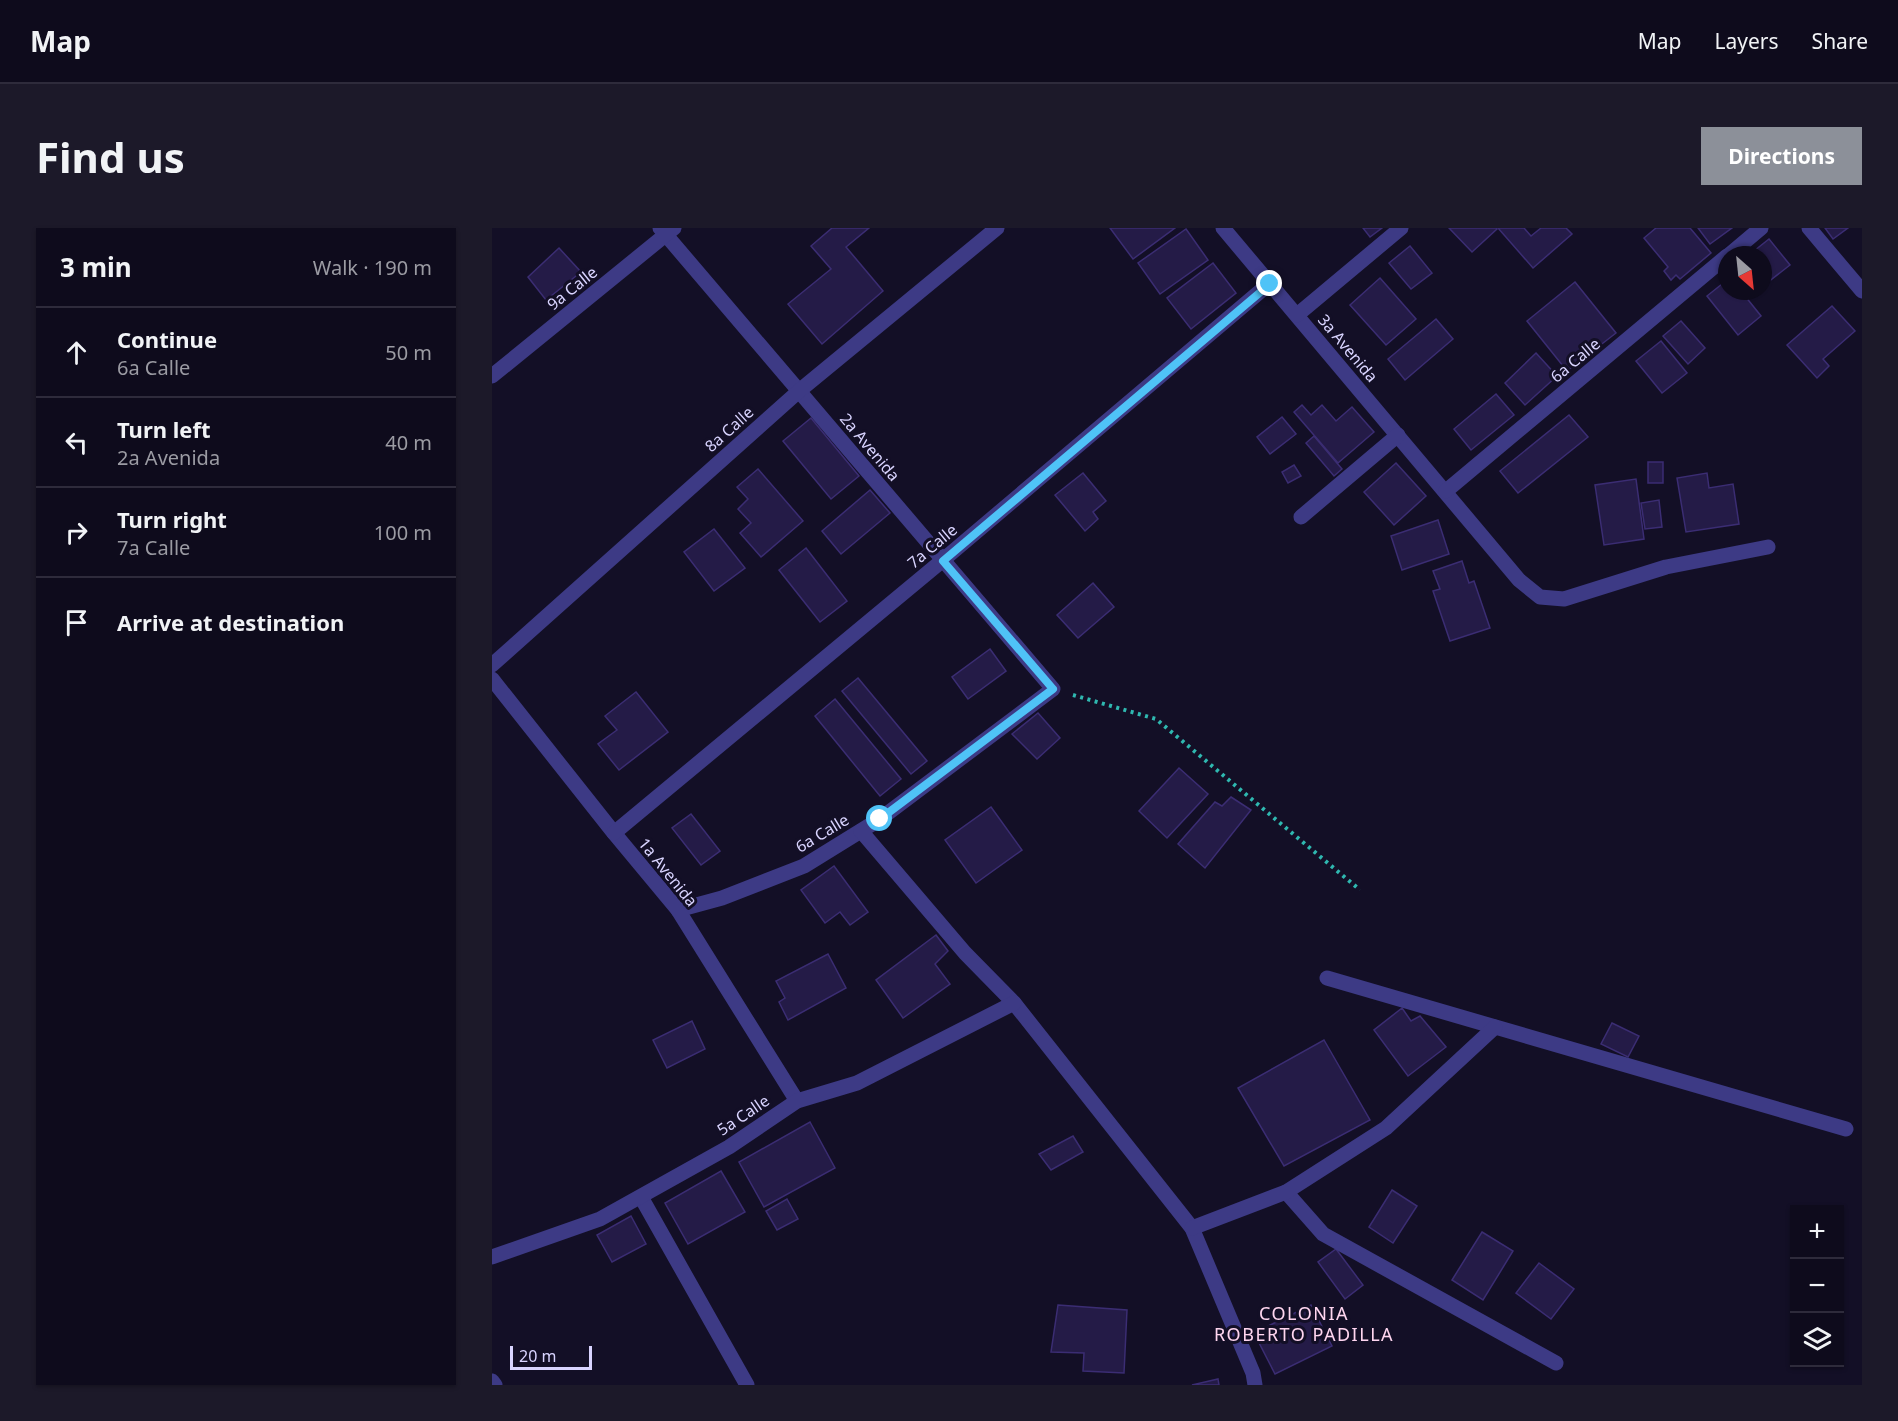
<!DOCTYPE html>
<meta charset="utf-8">
<style>
body{margin:0;font-family:"Noto Sans",sans-serif;background:#1c1929;color:#f1f3f6}
.controls{position:absolute;right:18px;bottom:18px;display:grid;overflow:hidden;border-radius:0px;box-shadow:0 2px 4px #0004}
.controls button{width:54px;height:54px;display:grid;place-items:center;padding:0;border:0;border-bottom:2px solid #2e2b3b;background:#0e0b1c;color:#f1f3f6;font:30px sans-serif}
.compass{position:absolute;left:1226px;top:18px;width:54px;height:54px;border-radius:50%;background:#0e0b1c;box-shadow:0 2px 4px #0004;rotate:153deg}
.scale{position:absolute;left:18px;bottom:15px;width:82px;box-sizing:border-box;padding-left:6px;border:3px solid #d9d4ff;border-top:0;font-size:16px;line-height:21px;white-space:nowrap;color:#d9d4ff;-webkit-text-stroke:4px #130f26;paint-order:stroke}
.stop{position:absolute;width:18px;height:18px;margin:-14px;border:4px solid #4fc3f7;border-radius:50%;background:#fff}
.stop.end{background:#4fc3f7;border-color:#fff;box-shadow:0 2px 6px #0008}
.list{margin:0;padding:0;list-style:none}
h2{display:flex;justify-content:space-between;align-items:center;height:78px;margin:0;padding:0 24px;font-size:26px}
h2 small{font-size:20px;font-weight:400;color:#9b9ba3}
.list li{display:grid;grid-template-columns:39px 1fr auto;gap:18px;align-items:center;box-sizing:border-box;height:90px;padding:0 24px;border-top:2px solid #2e2b3b}
.list b{display:block;font-size:22px;white-space:nowrap}
.list p{margin:0;font-size:20px;white-space:nowrap;color:#9b9ba3}
.list em{font-size:20px;font-style:normal;color:#9b9ba3}
.icon{flex:none;width:33px;height:33px;fill:none;stroke:currentColor;stroke-width:2;stroke-linecap:round;stroke-linejoin:round}
.map{position:relative;flex:none;width:1370px;height:1157px;overflow:hidden;border-radius:0px}
header{display:flex;align-items:center;gap:36px;box-sizing:border-box;height:84px;padding:0 30px;background:#0e0b1c;border-bottom:2px solid #2e2b3b}
header strong{font-size:28px}
nav{display:flex;gap:33px;margin-inline-start:auto;font-size:21px}
.intro{display:flex;align-items:center;justify-content:space-between;box-sizing:border-box;height:144px;padding:0 36px}
h1{margin:0;font-size:42px}
.button{padding:15px 27px;border-radius:0px;background:#8c9099;color:#fff;font-size:21px;font-weight:700}
main{display:flex;gap:36px;padding:0 36px}
aside{flex:1;background:#0e0b1c;border-radius:0px;box-shadow:0 2px 4px #0004}
.map>svg:first-child{display:block}
.building{fill:#241b47;stroke:#3b2d73;stroke-width:1.5}
.lines{fill:none;stroke-linecap:round;stroke-linejoin:round}
.path{stroke:#2fb8b0;stroke-width:4;stroke-dasharray:3 4.5;stroke-linecap:butt}
.minor{stroke:#3d3a85;stroke-width:15}
.route{stroke:#4fc3f7;stroke-width:8}
.labels{text-anchor:middle;dominant-baseline:central;stroke-width:6;stroke-linejoin:round;paint-order:stroke}
.street-label{font-size:16px;fill:#d9d4ff;stroke:#130f26}
.neighbourhood-label{font-size:18px;letter-spacing:1.5px;fill:#ffd6f0;stroke:#130f26}
</style>
<header>
<strong>Map</strong>
<nav><a>Map</a><a>Layers</a><a>Share</a></nav>
</header>
<div class="intro"><h1>Find us</h1><a class="button">Directions</a></div>
<main>
<aside>
<h2>3 min<small>Walk · 190 m</small></h2>
<ul class="list">
<li><svg class="icon" aria-label="ahead" viewBox="0 0 24 24"><path d="M12 20V5M6 11l6-6 6 6"/></svg><div><b>Continue</b><p>6a Calle</p></div><em>50 m</em></li>
<li><svg class="icon" aria-label="left" viewBox="0 0 24 24"><path d="M17 20v-9H6M10 6l-5 5 5 5"/></svg><div><b>Turn left</b><p>2a Avenida</p></div><em>40 m</em></li>
<li><svg class="icon" aria-label="right" viewBox="0 0 24 24"><path d="M7 20v-9h11M14 6l5 5-5 5"/></svg><div><b>Turn right</b><p>7a Calle</p></div><em>100 m</em></li>
<li><svg class="icon" aria-label="arrive" viewBox="0 0 24 24"><path d="M6 21V4h12l-3 4 3 4H6"/></svg><div><b>Arrive at destination</b></div></li>
</ul>
</aside>
<div class="map">
<svg width="1370" height="1157" viewBox="0 0 1370 1157">
<rect width="100%" height="100%" fill="#130f26"/>
<g class="building">
<path d="M340,0H377L354,19L391,63L330,116L296,76L339,41L319,18Z"/>
<path d="M618,0H683L641,31Z"/>
<path d="M871,0H890L878,9Z"/>
<path d="M957,0H1004L1005,1L980,24Z"/>
<path d="M1006,0H1032L1039,8L1049,0H1074L1080,6L1041,40Z"/>
<path d="M1164,0H1198L1219,25L1188,51L1184,47L1179,52L1172,43L1176,39L1152,10Z"/>
<path d="M1206,0H1240L1218,16Z"/>
<path d="M1333,0H1356L1341,11Z"/>
<path d="M694,1L716,32L668,66L646,35Z"/>
<path d="M1277,11L1298,37L1271,58V27H1257Z"/>
<path d="M918,18L940,45L919,61L897,35Z"/>
<path d="M67,20L89,44L54,72L36,49Z"/>
<path d="M721,35L744,65L699,101L675,70Z"/>
<path d="M888,50L924,91L894,117L858,77Z"/>
<path d="M1235,52V63H1249L1269,88L1246,107L1215,68Z"/>
<path d="M1083,54L1124,105L1075,143L1035,93Z"/>
<path d="M1340,78L1363,103L1331,131L1337,138L1325,150L1295,117Z"/>
<path d="M944,91L961,111L913,152L896,131Z"/>
<path d="M1189,93L1213,120L1196,136L1171,108Z"/>
<path d="M1169,113L1195,145L1170,165L1144,133Z"/>
<path d="M1044,125L1065,148L1033,177L1013,155Z"/>
<path d="M1004,166L1022,187L979,222L962,201Z"/>
<path d="M810,177L819,187L830,177L844,193L860,179L882,204L846,235L802,184Z"/>
<path d="M1077,187L1096,209L1026,265L1008,243Z"/>
<path d="M790,189L804,206L778,226L765,209Z"/>
<path d="M319,190L367,248L339,271L291,213Z"/>
<path d="M822,208L850,241L842,248L814,215Z"/>
<rect x="1156" y="234" width="15" height="21"/>
<path d="M904,235L934,268L902,297L872,264Z"/>
<path d="M802,237L809,248L796,255L790,244Z"/>
<path d="M266,241L311,293L269,329L248,305L259,295L246,281L256,271L245,259Z"/>
<path d="M591,245L614,273L601,284L606,291L593,303L563,267Z"/>
<path d="M1215,245L1217,260L1241,256L1247,296L1194,304L1185,250Z"/>
<path d="M1144,251L1152,311L1112,317L1103,257Z"/>
<path d="M378,262L398,285L349,326L330,303Z"/>
<path d="M1167,272L1170,299L1153,301L1149,275Z"/>
<path d="M946,292L957,326L910,342L899,308Z"/>
<path d="M222,301L253,340L222,363L192,324Z"/>
<path d="M314,320L355,373L328,394L287,342Z"/>
<path d="M970,333L977,355L982,353L998,400L958,413L941,363L948,361L941,343Z"/>
<path d="M601,355L622,379L586,410L565,387Z"/>
<path d="M498,421L514,443L476,471L460,449Z"/>
<path d="M366,450L435,533L419,546L350,463Z"/>
<path d="M144,464L176,504L127,542L106,516L125,502L113,488Z"/>
<path d="M343,471L409,551L388,568L323,488Z"/>
<path d="M546,485L568,510L545,531L520,506Z"/>
<path d="M687,540L716,566L675,610L647,583Z"/>
<path d="M739,569L759,582L713,640L686,616L723,574L730,578Z"/>
<path d="M499,579L530,622L484,655L453,612Z"/>
<path d="M199,586L228,623L209,637L180,600Z"/>
<path d="M342,638L376,684L358,697L348,684L333,695L309,662Z"/>
<path d="M444,707L456,723L443,736L458,756L411,790L384,752Z"/>
<path d="M336,726L354,760L296,792L287,774L293,770L284,753Z"/>
<path d="M910,780L919,793L928,788L954,819L916,848L882,802Z"/>
<path d="M200,793L213,821L175,840L161,812Z"/>
<path d="M1120,795L1147,808L1136,829L1109,816Z"/>
<path d="M832,812L878,892L792,938L746,860Z"/>
<path d="M318,894L343,940L272,979L247,934Z"/>
<path d="M581,908L591,924L559,942L547,926Z"/>
<path d="M229,943L253,984L196,1016L173,975Z"/>
<path d="M900,962L925,978L901,1015L877,999Z"/>
<path d="M295,971L306,991L285,1002L274,983Z"/>
<path d="M139,988L154,1016L120,1034L105,1007Z"/>
<path d="M990,1004L1021,1023L991,1072L960,1052Z"/>
<path d="M844,1021L871,1057L853,1071L826,1034Z"/>
<path d="M1047,1035L1082,1061L1059,1091L1024,1065Z"/>
<path d="M566,1077L635,1082L632,1145L591,1143L592,1125L559,1124Z"/>
<path d="M819,1077L840,1118L783,1146L762,1105Z"/>
<path d="M726,1151L727,1157H700Z"/>
</g>
<g class="lines">
<path class="path" d="M581,467L664,491L868,662"/>
<g class="minor">
<path d="M168,0L561,461L388,591L312,638L230,670L186,682"/>
<path d="M731,0L1027,352L1048,369L1072,371L1174,339L1276,319"/>
<path d="M1317,0L1370,63"/>
<path d="M1237,27L1269,0"/>
<path d="M805,87L909,0"/>
<path d="M0,148L182,0"/>
<path d="M954,263L1235,28"/>
<path d="M809,289L906,207"/>
<path d="M0,437L307,163L505,0"/>
<path d="M0,451L122,605L186,682L305,873"/>
<path d="M369,603L473,725L522,775L700,1000L761,1145L763,1157"/>
<path d="M122,605L451,332L778,55"/>
<path d="M835,750L1354,901"/>
<path d="M794,964L831,1006L1064,1135"/>
<path d="M149,969L255,1157"/>
<path d="M700,1000L794,964L894,900L1003,799"/>
<path d="M0,1029L108,991L237,919L305,873L365,855L522,775"/>
<path d="M0,1153L3,1157"/>
</g>
</g>
<g class="lines">
<path class="route" d="M388,591L561,461L451,333L778,56"/>
</g>
<g class="labels">
<g class="street-label">
<text transform="translate(80 60) rotate(-39)">9a Calle</text>
<text transform="translate(856 120) rotate(50)">3a Avenida</text>
<text transform="translate(1083 132) rotate(-40)">6a Calle</text>
<text transform="translate(237 201) rotate(-42)">8a Calle</text>
<text transform="translate(378 219) rotate(50)">2a Avenida</text>
<text transform="translate(440 318) rotate(-40)">7a Calle</text>
<text transform="translate(330 605) rotate(-31)">6a Calle</text>
<text transform="translate(176 644) rotate(51)">1a Avenida</text>
<text transform="translate(251 887) rotate(-34)">5a Calle</text>
</g>
<g class="neighbourhood-label">
<text x="812" y="1085">COLONIA<tspan x="812" dy="21">ROBERTO PADILLA</tspan></text>
</g>
</g>
</svg>
<div class="controls">
<button>+</button>
<button>−</button>
<button><svg class="icon" aria-label="layers" viewBox="0 0 24 24"><path d="M12 4l9 5-9 5-9-5zM3 14l9 5 9-5"/></svg></button>
</div>
<svg class="compass" viewBox="-18 -18 36 36"><path d="M0-13l5 13h-10z" fill="#e53935"/><path d="M0 13l5-13h-10z" fill="#9b9ba3"/></svg>
<div class="scale">20 m</div>
<div class="stop" style="left:388px;top:591px"></div>
<div class="stop end" style="left:778px;top:56px"></div>
</div>
</main>
